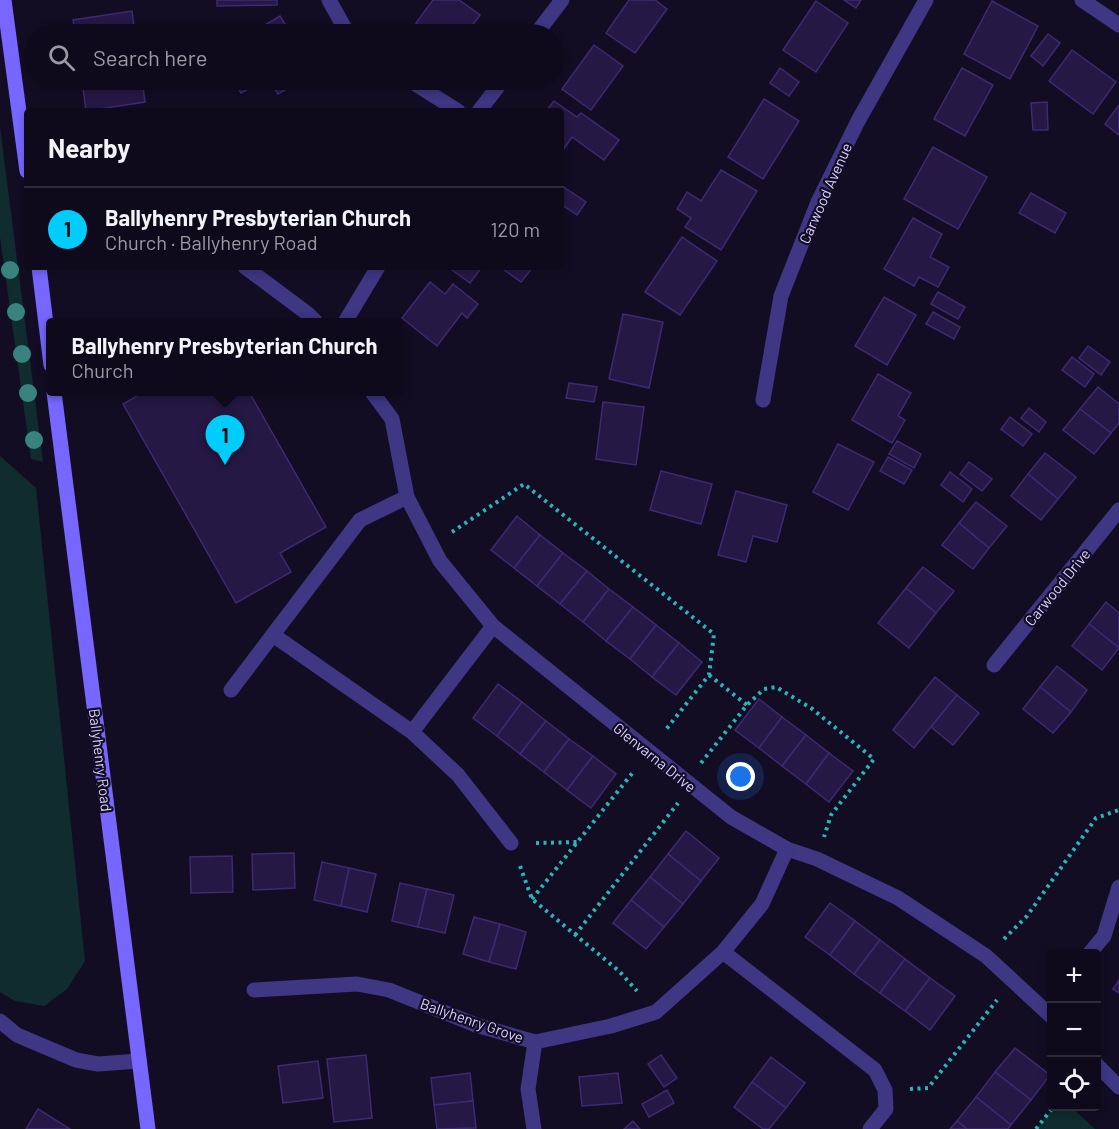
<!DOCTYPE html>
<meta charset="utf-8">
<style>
body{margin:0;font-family:Barlow,sans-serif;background:#1c1828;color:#f1f3f6}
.controls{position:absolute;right:18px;bottom:18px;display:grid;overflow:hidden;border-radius:6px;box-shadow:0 3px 9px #0003}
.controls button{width:54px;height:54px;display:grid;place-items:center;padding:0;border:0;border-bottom:2px solid #2e2b3a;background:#0e0a1b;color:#f1f3f6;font:30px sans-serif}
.you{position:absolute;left:741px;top:777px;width:21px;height:21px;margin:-15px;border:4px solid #fff;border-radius:50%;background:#1a73e8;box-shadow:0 0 0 9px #1a73e833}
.badge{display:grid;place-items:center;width:39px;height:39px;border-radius:50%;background:#00cdfb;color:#111;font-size:20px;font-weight:700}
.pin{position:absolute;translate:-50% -50px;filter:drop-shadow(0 2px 3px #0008)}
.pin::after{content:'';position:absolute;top:32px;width:21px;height:18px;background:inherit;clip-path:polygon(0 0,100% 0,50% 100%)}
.popup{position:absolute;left:46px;top:318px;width:357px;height:78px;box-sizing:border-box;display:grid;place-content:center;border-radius:6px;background:#0e0a1b;filter:drop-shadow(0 2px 4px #0005);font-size:20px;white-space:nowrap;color:#9b9aa3}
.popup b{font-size:22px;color:#f1f3f6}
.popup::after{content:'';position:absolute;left:50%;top:100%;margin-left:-12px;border:12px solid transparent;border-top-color:#0e0a1b}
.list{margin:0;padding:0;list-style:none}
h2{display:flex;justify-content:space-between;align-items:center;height:78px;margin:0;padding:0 24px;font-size:26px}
h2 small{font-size:20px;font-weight:400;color:#9b9aa3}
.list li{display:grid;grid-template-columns:39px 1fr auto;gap:18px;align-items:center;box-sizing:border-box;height:84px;padding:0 24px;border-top:2px solid #2e2b3a}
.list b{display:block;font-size:22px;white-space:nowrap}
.list p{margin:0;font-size:20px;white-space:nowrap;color:#9b9aa3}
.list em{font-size:20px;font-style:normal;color:#9b9aa3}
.icon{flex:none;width:33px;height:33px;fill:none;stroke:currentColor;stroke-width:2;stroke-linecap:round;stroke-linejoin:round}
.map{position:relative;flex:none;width:1119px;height:1129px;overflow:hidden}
.search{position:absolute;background:#0e0a1b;box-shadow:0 3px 9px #0003;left:24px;top:24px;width:540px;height:66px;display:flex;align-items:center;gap:15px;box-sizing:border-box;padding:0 21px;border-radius:33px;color:#9b9aa3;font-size:22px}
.panel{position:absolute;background:#0e0a1b;box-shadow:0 3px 9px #0003;left:24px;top:108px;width:540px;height:162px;border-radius:6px}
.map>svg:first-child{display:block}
.green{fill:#102c2e}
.building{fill:#251845;stroke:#3e2972;stroke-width:1.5}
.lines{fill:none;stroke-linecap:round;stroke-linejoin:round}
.path{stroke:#29b6b9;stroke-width:4;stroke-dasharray:3 4.5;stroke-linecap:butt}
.service{stroke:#3f3684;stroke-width:15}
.minor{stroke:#3f3684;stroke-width:15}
.secondary{stroke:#7767ff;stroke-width:15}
.tree{fill:#388380}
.labels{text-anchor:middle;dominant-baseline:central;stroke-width:4.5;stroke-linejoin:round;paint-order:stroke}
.street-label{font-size:15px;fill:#d9d0ff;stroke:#130d24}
</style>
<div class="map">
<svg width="1119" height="1129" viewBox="0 0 1119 1129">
<rect width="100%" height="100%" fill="#130d24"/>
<g class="green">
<path d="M0,127L43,462L31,459L0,237Z"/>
<path d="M0,456L36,488L85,961L67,989L44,1006L15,1001L0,992Z"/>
<path d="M1054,1107H1071L1095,1129H1036Z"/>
</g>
<g class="building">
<path d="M217,0H277V5L217,6Z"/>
<path d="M433,0H459L480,15L466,34H431L416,23Z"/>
<path d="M629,0H655L667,9L635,53L606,33Z"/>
<path d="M844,0H861L856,8Z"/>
<path d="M816,1L848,23L816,72L783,50Z"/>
<path d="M992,1L1038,26L1010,79L964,54Z"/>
<path d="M132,11L135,34H75L73,20Z"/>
<path d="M280,16L291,34H250Z"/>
<path d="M1048,34L1060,43L1043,66L1031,56Z"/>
<path d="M594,45L623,66L591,110L562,89Z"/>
<path d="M1072,50L1116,82L1093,114L1049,81Z"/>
<path d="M780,68L799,82L789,96L770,83Z"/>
<path d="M962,68L993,85L965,136L934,119Z"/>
<path d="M82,80H142L145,102L86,111Z"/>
<path d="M233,80H265L241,93Z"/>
<path d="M269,80H302L278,94Z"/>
<path d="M764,99L799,121L763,179L728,157Z"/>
<path d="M554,101L577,117L581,113L619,140L604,160L572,137L561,153V111H546Z"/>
<path d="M1047,102L1048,130H1033L1031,103Z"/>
<path d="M1119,105V135L1105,124Z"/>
<path d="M933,147L987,177L958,229L904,199Z"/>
<path d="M721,170L757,191L721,250L685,227L691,218L677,209L687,192L701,201Z"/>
<path d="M562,186L586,202L577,215L561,204Z"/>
<path d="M1031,193L1066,213L1055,233L1019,213Z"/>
<path d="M913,218L942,234L930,257L949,267L938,287L919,277L914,286L884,269Z"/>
<path d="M682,237L717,261L680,315L645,292Z"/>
<path d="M448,267H482L470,283Z"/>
<path d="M500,267H533L521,282Z"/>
<path d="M430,282L445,294L453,284L478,304L467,318L462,313L437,346L402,318Z"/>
<path d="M938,292L965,307L958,319L931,304Z"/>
<path d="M884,297L916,315L887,365L855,346Z"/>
<path d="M933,312L960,327L954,339L926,324Z"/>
<path d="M623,314L663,322L649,388L609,379Z"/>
<path d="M1088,346L1110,362L1101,375L1079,358Z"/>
<path d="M1072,357L1094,374L1085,387L1062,370Z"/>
<path d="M878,374L911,393L898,416L905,420L892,443L852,420Z"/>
<path d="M569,383L597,387L594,402L566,398Z"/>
<path d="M1098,387L1119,404V423L1111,433L1080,409Z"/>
<path d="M144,392H249L326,527L280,553L291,572L236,603L123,404Z"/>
<path d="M603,402L644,407L636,465L596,459Z"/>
<path d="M1029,408L1046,422L1039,432L1021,418Z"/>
<path d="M1080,409L1111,433L1094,454L1063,430Z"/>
<path d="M1010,417L1032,434L1023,446L1001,429Z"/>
<path d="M897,441L921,454L914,468L889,454Z"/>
<path d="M838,444L874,462L848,510L813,492Z"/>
<path d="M1045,453L1076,477L1058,499L1028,474Z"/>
<path d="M888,457L912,470L904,484L880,471Z"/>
<path d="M969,462L992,479L982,491L960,474Z"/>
<path d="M661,471L712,484L701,524L650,510Z"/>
<path d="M950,472L972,489L963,502L941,485Z"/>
<path d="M1028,474L1058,499L1041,520L1011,496Z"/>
<path d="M736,491L787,505L777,542L753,536L746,562L718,555Z"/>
<path d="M976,502L1007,526L989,548L959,523Z"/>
<path d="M517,516L540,535L514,568L491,550Z"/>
<path d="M959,523L989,548L973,569L942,545Z"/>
<path d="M540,535L563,553L537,586L514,568Z"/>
<path d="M563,553L587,571L560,604L537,586Z"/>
<path d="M923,567L954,591L936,613L906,588Z"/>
<path d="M587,571L609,589L583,622L560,604Z"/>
<path d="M906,588L936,613L909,648L878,623Z"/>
<path d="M609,589L633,607L606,641L583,622Z"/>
<path d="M1106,602L1119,613V648L1089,624Z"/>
<path d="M633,607L656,625L630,659L606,641Z"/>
<path d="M1089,624L1119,648L1102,670L1072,646Z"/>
<path d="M656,625L679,643L652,677L630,659Z"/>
<path d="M679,643L702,662L676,695L652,677Z"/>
<path d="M1057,666L1087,690L1071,712L1040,687Z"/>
<path d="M935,677L957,695L914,748L893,730Z"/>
<path d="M498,684L522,702L497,736L473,718Z"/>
<path d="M1040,687L1071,712L1053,733L1023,709Z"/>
<path d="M957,695L979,713L953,745L931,727Z"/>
<path d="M759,699L782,717L759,748L735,730Z"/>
<path d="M522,702L546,721L520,754L497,736Z"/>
<path d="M782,717L806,735L782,766L759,748Z"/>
<path d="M546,721L569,739L544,772L520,754Z"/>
<path d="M806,735L829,753L806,784L782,766Z"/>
<path d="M569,739L593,756L567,790L544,772Z"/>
<path d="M829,753L853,771L829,802L806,784Z"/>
<path d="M593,756L616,774L591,808L567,790Z"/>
<path d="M686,831L719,858L701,881L668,854Z"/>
<path d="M294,853L295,888L253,890L252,854Z"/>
<path d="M668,854L701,881L683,904L650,877Z"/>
<path d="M232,856L233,892L191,893L190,857Z"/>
<path d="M322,862L349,868L341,906L314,900Z"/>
<path d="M349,868L376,874L367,912L341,906Z"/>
<path d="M650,877L683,904L664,927L631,900Z"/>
<path d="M400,883L427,889L418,927L392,921Z"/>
<path d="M427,889L454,895L445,933L418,927Z"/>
<path d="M631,900L664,927L646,949L613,923Z"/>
<path d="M830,903L855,921L830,955L805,937Z"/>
<path d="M474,917L500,924L489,962L463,954Z"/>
<path d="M855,921L880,940L854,974L830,955Z"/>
<path d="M500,924L526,932L516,969L489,962Z"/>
<path d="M880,940L905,959L880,993L854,974Z"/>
<path d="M905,959L930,978L905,1011L880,993Z"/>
<path d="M930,978L955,996L930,1030L905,1011Z"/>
<path d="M1119,980V993L1113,989Z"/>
<path d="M1015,1048L1050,1075L1031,1100L995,1072Z"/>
<path d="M366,1055L372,1118L334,1122L327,1059Z"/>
<path d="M661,1055L677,1078L664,1087L648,1064Z"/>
<path d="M771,1057L805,1083L786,1108L752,1082Z"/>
<path d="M318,1061L323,1098L283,1103L278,1066Z"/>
<path d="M995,1072L1031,1100L1011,1125L976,1097Z"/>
<path d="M470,1073L473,1101L434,1105L431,1078Z"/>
<path d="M618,1073L622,1103L582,1106L579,1077Z"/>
<path d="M752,1082L786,1108L769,1129H763L734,1107Z"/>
<path d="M667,1090L674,1103L649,1117L642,1104Z"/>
<path d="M976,1097L1011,1125L1008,1129H967L957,1121Z"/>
<path d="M473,1101L476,1128L437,1129L434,1105Z"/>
<path d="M38,1109L70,1129H26Z"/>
<path d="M633,1121L640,1129H624Z"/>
<path d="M957,1121L967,1129H950Z"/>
</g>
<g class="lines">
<g class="path">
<path d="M452,532L524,484L714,634L709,675L664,732"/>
<path d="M709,675L747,705"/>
<path d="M701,763L747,705L764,689L776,687L811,708L874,759L831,815L824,837"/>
<path d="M536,843L577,842"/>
<path d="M520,866L532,899L619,971L637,991"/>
<path d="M532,899L634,771"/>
<path d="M575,935L678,803"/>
<path d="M1004,939L1027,916L1096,818L1119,810"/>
<path d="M910,1089L928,1088L997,1000"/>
<path d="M1036,1129L1054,1106"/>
</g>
<g class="service">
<path d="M273,635L412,732L458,775L511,843"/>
<path d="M231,690L360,520L407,497"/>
<path d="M412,732L493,626"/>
</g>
<g class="minor">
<path d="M329,0L348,34"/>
<path d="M1082,0L1119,25"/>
<path d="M536,34L562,0"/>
<path d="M409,80L458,111"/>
<path d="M479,111L503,80"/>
<path d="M245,267L308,314L316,322"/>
<path d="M345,322L378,267"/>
<path d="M372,392L392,419L407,497L440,561L493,626L731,817L787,849L817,859L898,898L986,956L1052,1017"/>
<path d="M763,400L781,296L818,202L858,121L926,0"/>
<path d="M994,665L1119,510"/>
<path d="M723,952L875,1070L885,1090L886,1109L870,1129"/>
<path d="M1089,954L1104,936L1119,887"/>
<path d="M254,990L357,984L389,990L476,1025L535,1042L611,1026L656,1012L723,952L762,904L787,849"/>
<path d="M0,1021L17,1035L76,1060L98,1064L139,1061"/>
<path d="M1096,1064L1119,1087"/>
<path d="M534,1129L528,1089L535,1042"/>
</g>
<g class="secondary">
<path d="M4,0L27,171"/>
<path d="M39,267L51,365"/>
<path d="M54,392L148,1129"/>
</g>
</g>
<g class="tree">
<circle cx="10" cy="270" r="9"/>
<circle cx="16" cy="312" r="9"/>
<circle cx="22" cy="354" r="9"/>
<circle cx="28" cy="393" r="9"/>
<circle cx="34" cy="440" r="9"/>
</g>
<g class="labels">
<g class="street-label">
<text transform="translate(825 193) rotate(-66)">Carwood Avenue</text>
<text transform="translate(1057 587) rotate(-51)">Carwood Drive</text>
<text transform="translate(655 757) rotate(39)">Glenvarna Drive</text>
<text transform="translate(101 760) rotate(83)">Ballyhenry Road</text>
<text transform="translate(472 1020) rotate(19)">Ballyhenry Grove</text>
</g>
</g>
</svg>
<div class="controls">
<button>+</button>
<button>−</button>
<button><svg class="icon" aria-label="locate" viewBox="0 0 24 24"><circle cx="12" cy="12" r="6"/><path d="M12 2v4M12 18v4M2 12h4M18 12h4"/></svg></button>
</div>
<div class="you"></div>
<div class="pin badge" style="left:225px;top:465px">1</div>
<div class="popup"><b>Ballyhenry Presbyterian Church</b>Church</div>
<div class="search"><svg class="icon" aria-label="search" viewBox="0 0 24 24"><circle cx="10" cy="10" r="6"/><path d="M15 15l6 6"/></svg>Search here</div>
<section class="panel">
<h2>Nearby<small></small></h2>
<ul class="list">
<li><span class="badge">1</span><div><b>Ballyhenry Presbyterian Church</b><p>Church · Ballyhenry Road</p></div><em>120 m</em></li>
</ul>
</section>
</div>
